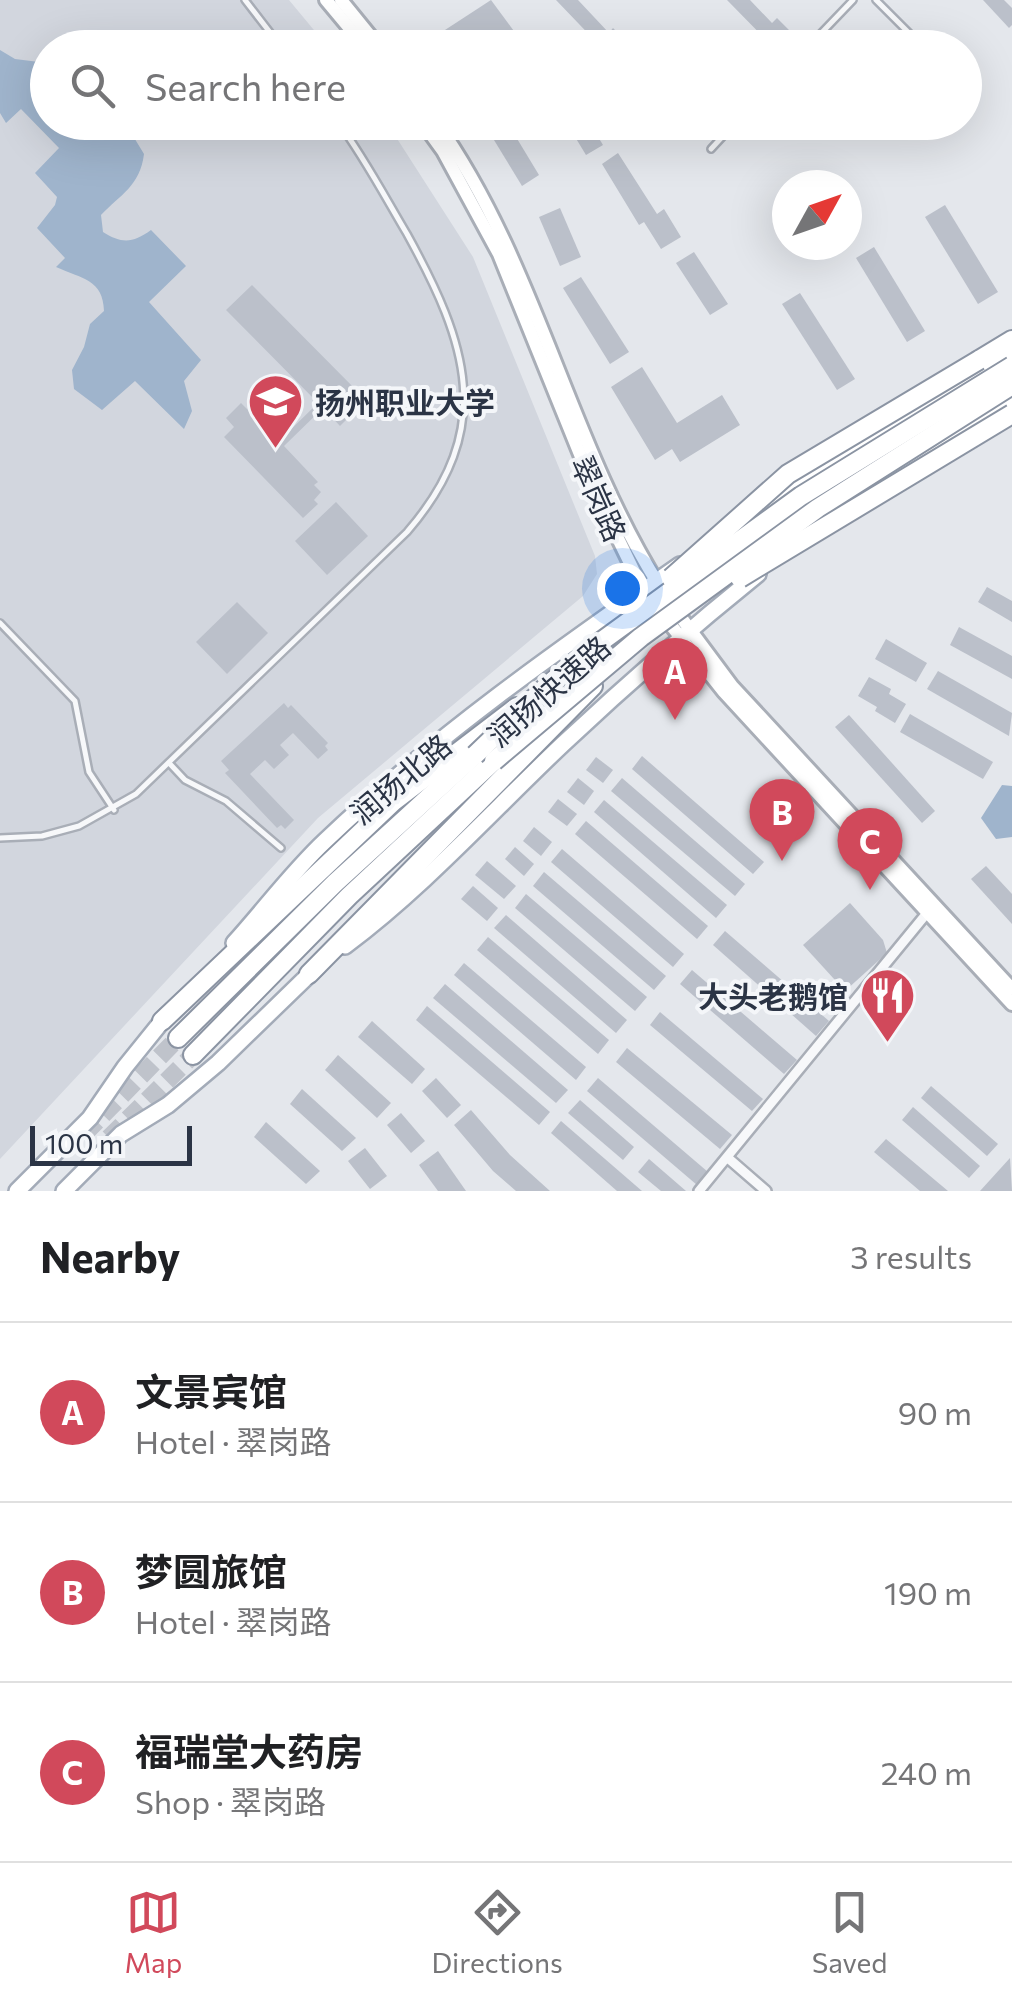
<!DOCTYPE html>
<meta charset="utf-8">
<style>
body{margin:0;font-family:Commissioner,"Noto Sans SC",sans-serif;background:#f2f2f2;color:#202124}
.compass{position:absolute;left:772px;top:170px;width:90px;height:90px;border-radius:50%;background:#fff;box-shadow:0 10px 40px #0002;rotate:50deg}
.scale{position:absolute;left:30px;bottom:25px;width:162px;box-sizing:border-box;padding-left:10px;border:5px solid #2b3445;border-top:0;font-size:28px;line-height:35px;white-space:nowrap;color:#2b3445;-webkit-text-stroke:8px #f4f6f9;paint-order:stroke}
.you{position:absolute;left:622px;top:588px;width:35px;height:35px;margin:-25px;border:8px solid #fff;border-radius:50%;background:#1a73e8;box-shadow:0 0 0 15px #1a73e833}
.badge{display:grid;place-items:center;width:65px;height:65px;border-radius:50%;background:#d1495b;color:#fff;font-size:32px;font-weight:700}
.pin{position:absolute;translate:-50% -82px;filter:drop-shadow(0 2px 5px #0008)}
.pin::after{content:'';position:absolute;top:52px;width:35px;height:30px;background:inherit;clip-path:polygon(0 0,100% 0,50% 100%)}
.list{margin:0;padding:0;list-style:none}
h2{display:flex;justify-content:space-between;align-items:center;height:130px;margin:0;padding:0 40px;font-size:42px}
h2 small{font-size:32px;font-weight:400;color:#757577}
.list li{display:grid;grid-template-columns:65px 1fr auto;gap:30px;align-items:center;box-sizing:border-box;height:180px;padding:0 40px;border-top:2px solid #e0e0e0}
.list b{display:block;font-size:38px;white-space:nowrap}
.list p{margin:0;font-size:32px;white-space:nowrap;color:#757577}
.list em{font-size:32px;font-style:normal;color:#757577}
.icon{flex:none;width:55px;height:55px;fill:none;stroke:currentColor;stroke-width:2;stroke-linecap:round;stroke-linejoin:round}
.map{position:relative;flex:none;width:1012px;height:1191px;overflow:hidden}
.search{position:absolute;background:#fff;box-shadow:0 10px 40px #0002;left:30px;right:30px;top:30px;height:110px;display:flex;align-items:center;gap:25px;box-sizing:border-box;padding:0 35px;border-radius:55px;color:#757577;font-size:38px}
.sheet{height:670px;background:#fff}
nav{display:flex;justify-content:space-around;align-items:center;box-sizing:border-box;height:140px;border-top:2px solid #e0e0e0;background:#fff;font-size:28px;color:#757577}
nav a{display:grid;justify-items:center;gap:5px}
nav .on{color:#d1495b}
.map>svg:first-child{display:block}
.built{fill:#d2d6de}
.water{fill:#9fb4cc}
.building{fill:#bbc0ca}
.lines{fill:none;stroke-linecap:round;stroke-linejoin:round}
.highway-tunnel{stroke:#bfc3cb;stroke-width:18;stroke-dasharray:18 9;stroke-linecap:butt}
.lane-casing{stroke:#a9aeb7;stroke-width:10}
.street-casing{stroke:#a9aeb7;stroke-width:14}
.secondary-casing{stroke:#a9aeb7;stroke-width:18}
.primary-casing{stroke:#a3abb8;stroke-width:20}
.highway-casing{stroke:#8b94a3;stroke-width:22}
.lane{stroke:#f7f8fa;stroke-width:5}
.street{stroke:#f7f8fa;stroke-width:9}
.secondary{stroke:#fff;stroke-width:12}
.primary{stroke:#fff;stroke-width:15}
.highway{stroke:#fff;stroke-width:18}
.highway-bridge-casing{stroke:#8b94a3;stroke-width:22;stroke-linecap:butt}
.highway-bridge{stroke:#fff;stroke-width:18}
.labels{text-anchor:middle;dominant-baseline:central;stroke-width:8;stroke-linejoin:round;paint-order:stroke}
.poi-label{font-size:30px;font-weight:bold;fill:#2b3445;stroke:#f4f6f9;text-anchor:start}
.street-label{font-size:30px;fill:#2b3445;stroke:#f4f6f9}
</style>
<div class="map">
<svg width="1012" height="1191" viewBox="0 0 1012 1191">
<rect width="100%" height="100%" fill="#e4e7ec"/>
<path class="built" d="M0,0H289L328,47L48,48V122L387,123L473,257L595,556L597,574L583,596L318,818L0,1159Z"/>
<g class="water">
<path d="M0,50L15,59L47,63L48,122L77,123L89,135L101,123H137L130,131L144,154C140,186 121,194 101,215L103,232C122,244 133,243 151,230L186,266L149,302L201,360L184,381L192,411L184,429L135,381L102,410L74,389L72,370L84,347L90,324L104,311C103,279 82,279 56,267L65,258L37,228L55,205L57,197L35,173L59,148L21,109L6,123L0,113Z"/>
<path d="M1002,785L1012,786V837L996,839L981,818Z"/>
</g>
<g class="building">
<path d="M491,0L522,42L514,48H428L425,43Z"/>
<path d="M556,0H578L609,33L613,28L623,38L613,48H602Z"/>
<path d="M727,0H750L772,23L777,18L790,31L785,36L791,41L785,48H774Z"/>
<path d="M983,0H1004L1012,8V25L1009,28Z"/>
<path d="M483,122H507L539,175L522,186Z"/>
<path d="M566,122H589L603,145L586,155Z"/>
<path d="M618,153L657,214L664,209L681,237L661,249L644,222L639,225L602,164Z"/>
<path d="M945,205L998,292L978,304L925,217Z"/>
<path d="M560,208L581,257L560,266L539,217Z"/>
<path d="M874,247L925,331L907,342L856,258Z"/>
<path d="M694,252L728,304L710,315L676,263Z"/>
<path d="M581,277L629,352L610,364L563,288Z"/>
<path d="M252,285L366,400L340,426L323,408L284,446L318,482L314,485L321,492L314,500L318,504L303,518L224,437L234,427L226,418L241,403L279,441L318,403L226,310Z"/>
<path d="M800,293L855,379L837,390L782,304Z"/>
<path d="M642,367L677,423L722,395L740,425L680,462L672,449L655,460L611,387Z"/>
<path d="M336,502L368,536L327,575L295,541Z"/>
<path d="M987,587L1012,601V622L978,602Z"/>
<path d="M237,602L268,633L227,674L196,642Z"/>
<path d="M959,627L1012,656V679L950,645Z"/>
<path d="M886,639L927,663L916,682L875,659Z"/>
<path d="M938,671L1012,713L1009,736L927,689Z"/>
<path d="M869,677L891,689L889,694L906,704L895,723L875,711L877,707L858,696Z"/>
<path d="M284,703L288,708L291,705L328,743L325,746L328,750L318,759L293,733L280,745L289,755L274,769L265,760L250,774L294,820L285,829L281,825L277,828L225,773L229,770L221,761Z"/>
<path d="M910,714L993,762L983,779L900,732Z"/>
<path d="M849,715L935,811L922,823L835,727Z"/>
<path d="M642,756L764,862L753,874L632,769Z"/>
<path d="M596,757L613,770L603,783L586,770Z"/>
<path d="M578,778L594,791L584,805L567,792Z"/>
<path d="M622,778L745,884L735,896L611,791Z"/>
<path d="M558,799L577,814L567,826L548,812Z"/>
<path d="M604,800L727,905L716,918L594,812Z"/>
<path d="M586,821L708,926L697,939L575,834Z"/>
<path d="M534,827L552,842L541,856L523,841Z"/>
<path d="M515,847L534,864L524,876L505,859Z"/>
<path d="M562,849L684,954L673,967L551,862Z"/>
<path d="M487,861L516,886L504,899L475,875Z"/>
<path d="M986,866L1012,894V924L971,879Z"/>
<path d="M544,872L666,976L654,990L533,886Z"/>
<path d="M473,886L498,908L487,921L461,899Z"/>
<path d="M526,894L647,997L635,1011L515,908Z"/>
<path d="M850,903L883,940L887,953L845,991L803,945Z"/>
<path d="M506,915L627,1020L616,1033L494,928Z"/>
<path d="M725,931L829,1021L816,1036L713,945Z"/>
<path d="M488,937L609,1040L598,1054L477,950Z"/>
<path d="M464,963L586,1067L576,1080L454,975Z"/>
<path d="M692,970L797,1060L784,1074L680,984Z"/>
<path d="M445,984L568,1090L556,1103L433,998Z"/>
<path d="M427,1006L550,1112L539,1125L416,1020Z"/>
<path d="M660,1012L763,1099L752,1111L650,1025Z"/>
<path d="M372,1021L425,1069L412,1084L358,1037Z"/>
<path d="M627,1048L732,1135L720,1149L616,1062Z"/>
<path d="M338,1055L391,1103L377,1118L325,1070Z"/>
<path d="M436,1078L461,1105L447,1118L422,1091Z"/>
<path d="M598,1078L708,1172L697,1185L587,1091Z"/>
<path d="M931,1086L998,1144L987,1156L921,1098Z"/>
<path d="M302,1089L356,1138L342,1151L290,1104Z"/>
<path d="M580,1100L634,1147L623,1160L568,1113Z"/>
<path d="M913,1107L980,1166L969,1178L902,1120Z"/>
<path d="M471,1110L510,1155L550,1191H516L493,1171L454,1125Z"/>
<path d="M401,1113L425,1141L411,1153L387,1125Z"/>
<path d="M561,1121L642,1191H617L551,1133Z"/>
<path d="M266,1122L320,1171L306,1184L254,1137Z"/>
<path d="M886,1139L948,1191H920L874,1152Z"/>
<path d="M365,1148L387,1176L370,1189L348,1161Z"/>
<path d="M438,1151L466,1191H438L419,1165Z"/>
<path d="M1010,1158L1012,1191H980Z"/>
<path d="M649,1159L686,1191H661L638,1172Z"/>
</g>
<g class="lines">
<g class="highway-tunnel">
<path d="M84,1134L178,1038"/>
<path d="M109,1138L193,1055"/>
</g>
<defs>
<g id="lane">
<path d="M245,0L282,48"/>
<path d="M876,0L924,48"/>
<path d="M807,48L853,0"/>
<path d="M711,149L736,122"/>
<path d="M0,623L75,701L89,772L114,810"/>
<path d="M170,764L185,780L226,801L281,848"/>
<path d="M0,838L42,836L79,826L136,794L407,532C497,428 467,343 407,234C385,197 364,157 338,122"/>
</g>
<g id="street">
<path d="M728,1158L766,1191"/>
<path d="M699,1191L927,913"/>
</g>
<g id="secondary">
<path d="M326,0L366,48"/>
<path d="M341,0L380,48"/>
<path d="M422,122L443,151L499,254L594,489L643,590L724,692L1012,1004"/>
<path d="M436,122C537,264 568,441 660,587"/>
<path d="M674,608L732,686L1012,989"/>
</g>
<g id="primary">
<path d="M877,486L1012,398"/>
<path d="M756,512L797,483L1012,353"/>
<path d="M234,943C264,910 292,872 325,841C433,738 558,650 680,565"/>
<path d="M345,946C424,887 491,812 563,744C626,685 691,628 758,574"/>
<path d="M17,1191L90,1118L125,1067L167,1015"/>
<path d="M64,1191L121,1134L168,1105L218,1063L318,966"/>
</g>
<g id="highway">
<path d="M979,360L1012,340"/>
<path d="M309,974L593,686"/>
<path d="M162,1021L394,801L517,707"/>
<path d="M178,1038L335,883L475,755"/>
<path d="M193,1055L349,896L494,761"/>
</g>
</defs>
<use href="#lane" class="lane-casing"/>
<use href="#street" class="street-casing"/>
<use href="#secondary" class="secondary-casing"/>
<use href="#primary" class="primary-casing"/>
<use href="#highway" class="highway-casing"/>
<use href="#lane" class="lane"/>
<use href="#street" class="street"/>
<use href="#secondary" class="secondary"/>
<use href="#primary" class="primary"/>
<use href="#highway" class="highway"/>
<defs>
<g id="highway-bridge">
<path d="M671,578L788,474L979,360"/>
<path d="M740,578L1012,414"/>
<path d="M475,755L547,686L595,646L801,496L1012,366"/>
<path d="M494,761L641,637L818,508L1012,385"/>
</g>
</defs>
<use href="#highway-bridge" class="highway-bridge-casing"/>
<use href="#highway-bridge" class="highway-bridge"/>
</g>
<defs>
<symbol id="university-pin" viewBox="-11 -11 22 30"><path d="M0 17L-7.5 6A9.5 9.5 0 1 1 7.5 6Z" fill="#d1495b" stroke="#f4f6f9"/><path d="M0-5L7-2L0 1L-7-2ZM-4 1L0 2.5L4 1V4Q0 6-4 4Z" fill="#fff"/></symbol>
<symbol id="restaurant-pin" viewBox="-11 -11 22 30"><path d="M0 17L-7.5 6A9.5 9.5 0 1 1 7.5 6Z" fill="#d1495b" stroke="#f4f6f9"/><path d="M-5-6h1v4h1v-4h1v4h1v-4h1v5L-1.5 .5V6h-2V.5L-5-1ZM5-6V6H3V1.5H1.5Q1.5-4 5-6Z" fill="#fff"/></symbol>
</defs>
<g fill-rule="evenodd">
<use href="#university-pin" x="244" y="370" width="63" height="86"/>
<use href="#restaurant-pin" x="856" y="964" width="63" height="86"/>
</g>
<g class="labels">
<g class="poi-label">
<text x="315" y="401">扬州职业大学</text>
<text x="848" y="995" text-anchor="end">大头老鹅馆</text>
</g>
<g class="street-label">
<text transform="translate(600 498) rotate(66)">翠岗路</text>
<text transform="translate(548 690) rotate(-41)">润扬快速路</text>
<text transform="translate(400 778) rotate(-40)">润扬北路</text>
</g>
</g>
</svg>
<svg class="compass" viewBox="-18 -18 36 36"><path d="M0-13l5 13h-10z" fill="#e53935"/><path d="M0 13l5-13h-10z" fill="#757577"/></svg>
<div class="scale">100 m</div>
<div class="you"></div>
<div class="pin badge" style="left:675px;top:720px">A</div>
<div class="pin badge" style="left:782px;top:861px">B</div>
<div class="pin badge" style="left:870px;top:890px">C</div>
<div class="search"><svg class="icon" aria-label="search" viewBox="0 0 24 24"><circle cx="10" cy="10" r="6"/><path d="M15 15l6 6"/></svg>Search here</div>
</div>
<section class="sheet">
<h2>Nearby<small>3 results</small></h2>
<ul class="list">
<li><span class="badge">A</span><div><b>文景宾馆</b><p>Hotel · 翠岗路</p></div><em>90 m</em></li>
<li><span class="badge">B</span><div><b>梦圆旅馆</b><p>Hotel · 翠岗路</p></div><em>190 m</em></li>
<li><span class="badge">C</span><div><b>福瑞堂大药房</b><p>Shop · 翠岗路</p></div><em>240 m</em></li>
</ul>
</section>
<nav>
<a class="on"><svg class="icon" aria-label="map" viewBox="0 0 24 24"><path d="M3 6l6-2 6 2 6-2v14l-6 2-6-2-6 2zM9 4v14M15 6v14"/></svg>Map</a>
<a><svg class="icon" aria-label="directions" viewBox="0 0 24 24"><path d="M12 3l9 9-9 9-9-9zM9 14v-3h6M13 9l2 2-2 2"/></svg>Directions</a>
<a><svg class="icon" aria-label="saved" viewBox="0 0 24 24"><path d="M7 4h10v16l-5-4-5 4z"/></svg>Saved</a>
</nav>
